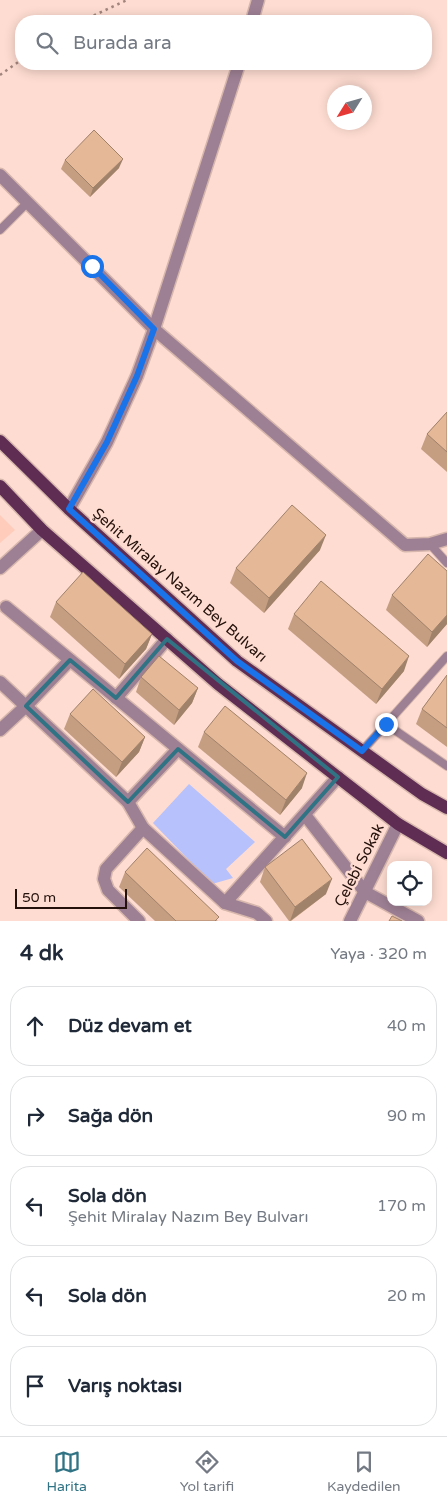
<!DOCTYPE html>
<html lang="tr">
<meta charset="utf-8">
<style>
body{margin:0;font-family:"Varela Round",sans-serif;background:#f6f6f7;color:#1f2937}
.controls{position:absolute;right:15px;bottom:15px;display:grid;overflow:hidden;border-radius:10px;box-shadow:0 2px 12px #0003}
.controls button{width:45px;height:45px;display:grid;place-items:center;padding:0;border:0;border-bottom:1px solid #e0e1e3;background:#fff;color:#1f2937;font:25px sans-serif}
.compass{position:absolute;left:327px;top:85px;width:45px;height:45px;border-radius:50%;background:#fff;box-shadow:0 2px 12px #0003;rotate:233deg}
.scale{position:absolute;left:15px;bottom:12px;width:112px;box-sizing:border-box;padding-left:5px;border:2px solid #24110b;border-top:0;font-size:14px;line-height:18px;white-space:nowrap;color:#24110b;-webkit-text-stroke:4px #fedcd1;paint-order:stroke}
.stop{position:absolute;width:15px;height:15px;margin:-11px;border:4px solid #1a73e8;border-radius:50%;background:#fff}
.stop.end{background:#1a73e8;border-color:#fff;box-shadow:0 1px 5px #0008}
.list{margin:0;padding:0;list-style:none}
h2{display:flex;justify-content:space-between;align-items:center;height:65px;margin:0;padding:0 20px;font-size:21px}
h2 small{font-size:16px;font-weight:400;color:#747a83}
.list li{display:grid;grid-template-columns:32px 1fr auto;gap:15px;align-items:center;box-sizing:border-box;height:80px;margin:0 10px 10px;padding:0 10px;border:1px solid #e0e1e3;border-radius:20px}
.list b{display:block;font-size:19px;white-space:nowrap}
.list p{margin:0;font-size:16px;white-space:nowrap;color:#747a83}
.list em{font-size:16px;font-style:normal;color:#747a83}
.icon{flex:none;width:28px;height:28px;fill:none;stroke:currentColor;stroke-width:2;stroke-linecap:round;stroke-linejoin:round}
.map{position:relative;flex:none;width:447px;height:921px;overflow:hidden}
.search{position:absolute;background:#fff;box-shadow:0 2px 12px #0003;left:15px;right:15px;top:15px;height:55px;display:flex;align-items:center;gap:12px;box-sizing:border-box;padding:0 18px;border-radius:20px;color:#747a83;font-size:19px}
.sheet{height:515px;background:#fff}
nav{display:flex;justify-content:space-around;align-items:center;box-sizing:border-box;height:70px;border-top:1px solid #e0e1e3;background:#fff;font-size:14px;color:#747a83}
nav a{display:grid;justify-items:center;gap:2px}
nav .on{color:#307384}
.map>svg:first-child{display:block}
.built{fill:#ffccbc}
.green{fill:#b7c1fb}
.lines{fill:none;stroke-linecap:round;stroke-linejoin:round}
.service-casing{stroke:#d7b7ad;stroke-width:10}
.minor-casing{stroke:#d7b7ad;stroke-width:15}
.tertiary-casing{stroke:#d7b7ad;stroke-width:15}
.primary-casing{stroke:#d7b7ad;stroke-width:15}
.path{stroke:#a2867d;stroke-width:2.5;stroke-dasharray:2.5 4;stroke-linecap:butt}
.service{stroke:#9e8094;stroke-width:8}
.minor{stroke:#9e8094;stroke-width:12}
.tertiary{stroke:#9e8094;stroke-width:12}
.primary{stroke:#5f2d53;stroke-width:12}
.wall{fill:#c59e82}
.shaded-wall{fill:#a0816a}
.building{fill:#e5b897;stroke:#a0816a}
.route{stroke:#1a73e8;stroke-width:6}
.marked{fill:none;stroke:#307384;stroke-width:4;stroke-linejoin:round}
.labels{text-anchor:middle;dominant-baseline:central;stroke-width:5;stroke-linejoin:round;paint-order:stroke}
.street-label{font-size:15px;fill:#24110b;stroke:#fedcd1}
</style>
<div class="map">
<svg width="447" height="921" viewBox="0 0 447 921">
<rect width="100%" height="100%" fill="#fedcd1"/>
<path class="built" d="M0,515L15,530L0,543Z"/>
<path class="green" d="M189,784L255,842L226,869L233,878L212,884L153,823Z"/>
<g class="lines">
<defs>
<g id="service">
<path d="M0,230L27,203"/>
<path d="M430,544L447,563"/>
<path d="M386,724L447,766"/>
<path d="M362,751L447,656"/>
</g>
<g id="minor">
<path d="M252,21L258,0"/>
<path d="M0,175L154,329L405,545L430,544L447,539"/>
<path d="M69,509L107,442L137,376L154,329L239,64"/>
<path d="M6,607L285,837"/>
<path d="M0,682L128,802L143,828L225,903L257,913L266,921"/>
<path d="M116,698L167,639"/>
<path d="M0,730L26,706L70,660"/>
<path d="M128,802L178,749"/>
<path d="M305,815L365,892L418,921"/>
<path d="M225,903L338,777"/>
<path d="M139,921L108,890L104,879L106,869L143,828"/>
<path d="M350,921L398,824"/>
</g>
<path id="tertiary" d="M0,568L42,530"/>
<g id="primary">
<path d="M0,441L69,509L237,661L422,794L447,808"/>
<path d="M0,486L42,530L218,684L398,824L447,853"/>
</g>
</defs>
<use href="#service" class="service-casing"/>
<use href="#minor" class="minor-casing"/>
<use href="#tertiary" class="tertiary-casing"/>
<use href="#primary" class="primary-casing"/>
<g class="path">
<path d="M82,21L127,0"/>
<path d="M0,75L21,60"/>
</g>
<use href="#service" class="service"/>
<use href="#minor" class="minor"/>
<use href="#tertiary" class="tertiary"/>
<use href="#primary" class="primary"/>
</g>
<g class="wall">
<path d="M65,160L119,168L90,197L61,169Z"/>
<path d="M447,412V472L421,449L427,434Z"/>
<path d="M320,550L264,613L230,583L236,568Z"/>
<path d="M392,595L447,624L427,647L386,610Z"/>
<path d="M56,602L152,634L146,649L119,679L50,617Z"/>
<path d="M294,614L404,671L376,704L288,629Z"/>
<path d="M447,675V747L416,724L422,709Z"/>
<path d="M141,677L198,688L192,703L174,725L136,692Z"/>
<path d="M70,714L145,737L139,752L116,777L64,729Z"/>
<path d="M204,732L302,788L280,815L198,747Z"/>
<path d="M265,867L326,894L291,921H289L260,882Z"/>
<path d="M125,872L218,921H155L119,887Z"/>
</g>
<g class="shaded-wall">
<path d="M123,159L119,168L90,197L93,188Z"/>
<path d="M326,535L320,550L264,613L269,598Z"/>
<path d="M447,615V624L427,647L432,632Z"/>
<path d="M152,634L146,649L119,679L125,664Z"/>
<path d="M409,656L404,671L376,704L382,689Z"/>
<path d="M198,688L192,703L174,725L179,710Z"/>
<path d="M145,737L139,752L116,777L122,762Z"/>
<path d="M307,773L302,788L280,815L286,800Z"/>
<path d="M332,879L326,894L290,921L295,907Z"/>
</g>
<g class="building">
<path d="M94,130L123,159L93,188L65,160Z"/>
<path d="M447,412V452L427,434Z"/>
<path d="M292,505L326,535L269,598L236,568Z"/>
<path d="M428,554L447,571V615L432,632L392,595Z"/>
<path d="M83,572L152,634L125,664L56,602Z"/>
<path d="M321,581L409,656L382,689L294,614Z"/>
<path d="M159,656L198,688L179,710L141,677Z"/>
<path d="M447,675V728L422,709Z"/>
<path d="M93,689L145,737L122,762L70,714Z"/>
<path d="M225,706L307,773L286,800L204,732Z"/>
<path d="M302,839L332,879L295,907L265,867Z"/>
<path d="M147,848L219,917L215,921H176L125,872Z"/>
<path d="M392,916L402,921H389Z"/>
</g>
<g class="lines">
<path class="route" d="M92,266L154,329L137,376L107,442L69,509L237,661L362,751L386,724"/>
</g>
<path class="marked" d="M167,639L338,777L285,837L178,749L128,802L26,706L70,660L116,698Z"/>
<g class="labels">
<g class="street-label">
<text transform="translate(180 585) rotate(41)">Şehit Miralay Nazım Bey Bulvarı</text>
<text transform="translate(359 865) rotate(-63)">Çelebi Sokak</text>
</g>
</g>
</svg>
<div class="controls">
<button><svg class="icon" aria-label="locate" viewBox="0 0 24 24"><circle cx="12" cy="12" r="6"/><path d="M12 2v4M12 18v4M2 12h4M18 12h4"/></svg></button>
</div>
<svg class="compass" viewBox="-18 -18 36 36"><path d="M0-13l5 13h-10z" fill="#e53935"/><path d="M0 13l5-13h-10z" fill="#747a83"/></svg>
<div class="scale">50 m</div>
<div class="stop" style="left:92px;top:266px"></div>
<div class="stop end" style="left:386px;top:724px"></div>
<div class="search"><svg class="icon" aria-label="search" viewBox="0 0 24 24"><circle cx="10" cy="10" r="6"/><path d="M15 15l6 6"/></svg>Burada ara</div>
</div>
<section class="sheet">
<h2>4 dk<small>Yaya · 320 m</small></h2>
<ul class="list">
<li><svg class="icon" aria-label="ahead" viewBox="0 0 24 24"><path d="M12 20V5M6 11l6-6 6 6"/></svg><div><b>Düz devam et</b></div><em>40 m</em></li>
<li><svg class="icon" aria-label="right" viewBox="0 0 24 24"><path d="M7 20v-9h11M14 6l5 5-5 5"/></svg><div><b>Sağa dön</b></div><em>90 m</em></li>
<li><svg class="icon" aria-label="left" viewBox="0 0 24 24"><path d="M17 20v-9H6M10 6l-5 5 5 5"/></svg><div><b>Sola dön</b><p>Şehit Miralay Nazım Bey Bulvarı</p></div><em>170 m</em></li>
<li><svg class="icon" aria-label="left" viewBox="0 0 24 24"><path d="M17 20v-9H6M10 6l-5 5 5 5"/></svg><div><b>Sola dön</b></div><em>20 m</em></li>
<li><svg class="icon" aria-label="arrive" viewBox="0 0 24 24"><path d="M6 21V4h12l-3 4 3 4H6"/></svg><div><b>Varış noktası</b></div></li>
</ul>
</section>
<nav>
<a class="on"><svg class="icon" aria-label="map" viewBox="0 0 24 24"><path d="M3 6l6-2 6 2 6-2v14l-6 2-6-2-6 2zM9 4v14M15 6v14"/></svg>Harita</a>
<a><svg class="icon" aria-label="directions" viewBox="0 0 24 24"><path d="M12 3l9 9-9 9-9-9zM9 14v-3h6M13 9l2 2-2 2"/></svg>Yol tarifi</a>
<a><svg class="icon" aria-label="saved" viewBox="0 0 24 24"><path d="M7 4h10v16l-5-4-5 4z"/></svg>Kaydedilen</a>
</nav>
